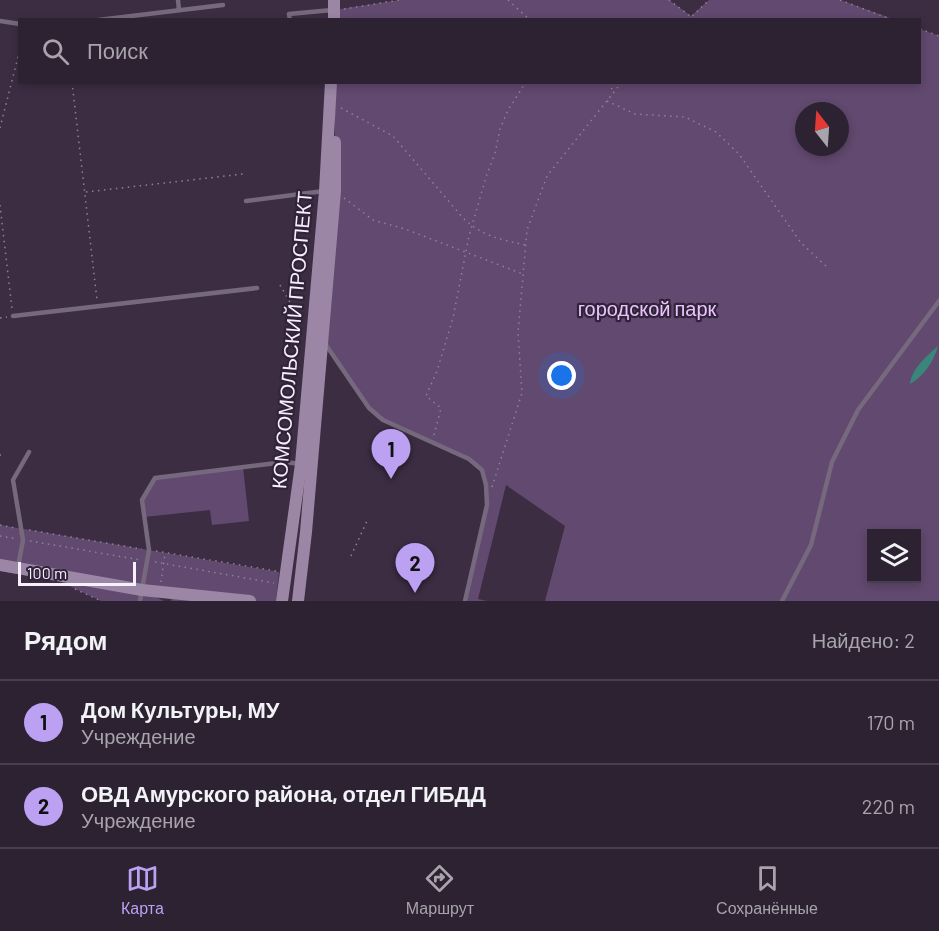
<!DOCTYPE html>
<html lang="ru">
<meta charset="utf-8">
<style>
body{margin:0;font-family:Barlow,sans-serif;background:#352a3a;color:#f1f3f6}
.controls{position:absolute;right:18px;bottom:18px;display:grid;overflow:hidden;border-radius:0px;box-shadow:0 3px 9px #0003}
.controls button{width:54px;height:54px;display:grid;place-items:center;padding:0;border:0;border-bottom:2px solid #483f4d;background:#2d2232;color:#f1f3f6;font:30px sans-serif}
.compass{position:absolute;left:795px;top:102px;width:54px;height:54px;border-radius:50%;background:#2d2232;box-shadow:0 3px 9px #0003;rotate:343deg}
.scale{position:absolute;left:18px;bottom:15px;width:118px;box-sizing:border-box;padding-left:6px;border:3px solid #f8effd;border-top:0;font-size:16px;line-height:21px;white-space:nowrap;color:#f8effd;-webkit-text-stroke:4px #312339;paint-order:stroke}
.you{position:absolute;left:562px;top:376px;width:21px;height:21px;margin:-15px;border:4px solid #fff;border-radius:50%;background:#1a73e8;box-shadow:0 0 0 9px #1a73e833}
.badge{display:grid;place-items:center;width:39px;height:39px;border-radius:50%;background:#bca0f2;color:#111;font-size:20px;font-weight:700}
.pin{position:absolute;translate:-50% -50px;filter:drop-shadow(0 2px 3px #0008)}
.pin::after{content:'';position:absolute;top:32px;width:21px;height:18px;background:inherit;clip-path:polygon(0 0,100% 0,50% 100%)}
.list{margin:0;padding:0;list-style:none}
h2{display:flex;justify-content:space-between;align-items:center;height:78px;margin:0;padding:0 24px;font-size:26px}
h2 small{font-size:20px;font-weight:400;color:#a7a4ac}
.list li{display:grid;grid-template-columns:39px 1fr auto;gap:18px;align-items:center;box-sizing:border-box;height:84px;padding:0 24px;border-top:2px solid #483f4d}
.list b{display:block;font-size:22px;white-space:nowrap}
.list p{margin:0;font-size:20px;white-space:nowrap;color:#a7a4ac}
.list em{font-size:20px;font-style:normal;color:#a7a4ac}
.icon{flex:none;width:33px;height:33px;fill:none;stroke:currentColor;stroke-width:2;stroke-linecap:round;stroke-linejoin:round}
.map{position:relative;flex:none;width:939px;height:601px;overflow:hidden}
.search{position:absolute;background:#2d2232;box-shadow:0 3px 9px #0003;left:18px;right:18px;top:18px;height:66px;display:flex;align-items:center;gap:15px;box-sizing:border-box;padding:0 21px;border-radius:0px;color:#a7a4ac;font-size:22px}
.sheet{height:246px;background:#2d2232}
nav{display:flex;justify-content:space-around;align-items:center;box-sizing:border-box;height:84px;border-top:2px solid #483f4d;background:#2d2232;font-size:16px;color:#a7a4ac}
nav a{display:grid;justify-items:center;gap:3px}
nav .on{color:#bca0f2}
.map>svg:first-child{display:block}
.green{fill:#62496f;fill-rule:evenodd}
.water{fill:#3b867a}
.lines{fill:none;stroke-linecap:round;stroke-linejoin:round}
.path{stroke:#8f8395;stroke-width:1.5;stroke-dasharray:1.5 4.5;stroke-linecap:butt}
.lane{stroke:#76697d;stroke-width:4.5}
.secondary{stroke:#9b86a6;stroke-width:12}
.labels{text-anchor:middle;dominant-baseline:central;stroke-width:4.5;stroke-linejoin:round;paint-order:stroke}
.park-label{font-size:20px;fill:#e9c4fc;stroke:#312339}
.street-label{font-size:20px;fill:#f8effd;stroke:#312339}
</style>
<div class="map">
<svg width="939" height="601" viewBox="0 0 939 601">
<rect width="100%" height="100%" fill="#3c2d43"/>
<g class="green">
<path d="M400,0H669L691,16L709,0H840L893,19L334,20V10Z"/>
<path d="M920,29L939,36V601H545L565,526L506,485L478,599L487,601H465L487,505L482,470L469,459L383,420L369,408L323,340L335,191V83L920,82ZM804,111H840V147H804ZM872,534H916V578H872Z"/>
<path d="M243,467L249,521L212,525L210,510L144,517L142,500L155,478Z"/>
<path d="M0,525L279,572L276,601H171L173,594L144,591L164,601H101L59,581L0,571Z"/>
</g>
<path class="water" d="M938,346C934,361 924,376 910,384C912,368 927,356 938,346Z"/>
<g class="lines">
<g class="path">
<path d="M508,0L530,20"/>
<path d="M669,0L690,16"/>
<path d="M840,0L893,20"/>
<path d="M344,9L400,0"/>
<path d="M688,20L709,0"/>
<path d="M920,29L939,36"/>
<path d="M72,82L97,300"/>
<path d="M610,82L612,90"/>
<path d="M607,101L635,114L685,117L716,132L739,154L801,243L828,268"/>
<path d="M341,108L393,136L463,218C484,237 499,239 526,245"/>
<path d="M0,128L20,49"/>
<path d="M86,192L243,174"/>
<path d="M344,198L373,220L405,229L523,274"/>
<path d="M0,205L12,309"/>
<path d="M280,285L295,311L304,317"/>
<path d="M0,318L7,317"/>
<path d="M434,435L441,408L426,396L437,371L453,318L469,236L486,177L495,153L500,129L508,110L526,82"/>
<path d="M0,455H1"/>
<path d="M492,487L522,393L518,333L527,230L547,176L622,82"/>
<path d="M0,525L15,528"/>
<path d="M29,530L142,549"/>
<path d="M0,536L17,539"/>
<path d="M30,541L141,560"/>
<path d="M156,551L276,571"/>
<path d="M351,556L367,521"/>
<path d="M155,562L274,583"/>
<path d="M161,582L165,554"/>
<path d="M75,589L101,601"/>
</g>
<g class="lane">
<path d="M178,0L179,10"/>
<path d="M98,20L223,5"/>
<path d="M290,20L289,14L332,10"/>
<path d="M0,21L20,24"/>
<path d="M246,201L324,191"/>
<path d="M13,316L257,288"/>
<path d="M326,345L369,408L383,420L469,459L482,470L486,485L487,505L465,601"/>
<path d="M18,567L23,540L13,480L29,452"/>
<path d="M140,601L149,550L142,500L155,478L285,462L301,464"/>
<path d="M782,601L811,545L832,462L858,410L939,301"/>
</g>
<g class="secondary">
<path d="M334,20V0"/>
<path d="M0,565L142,590L250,601"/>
<path d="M282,601L301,464L325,191L331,82"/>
<path d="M298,601L306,532L335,191V142"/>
</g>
</g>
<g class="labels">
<g class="park-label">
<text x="647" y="308">городской парк</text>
</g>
<g class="street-label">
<text transform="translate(291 340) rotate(-85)">КОМСОМОЛЬСКИЙ ПРОСПЕКТ</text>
</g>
</g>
</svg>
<div class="controls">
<button><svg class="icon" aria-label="layers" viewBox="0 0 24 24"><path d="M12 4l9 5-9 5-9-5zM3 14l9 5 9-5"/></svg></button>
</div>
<svg class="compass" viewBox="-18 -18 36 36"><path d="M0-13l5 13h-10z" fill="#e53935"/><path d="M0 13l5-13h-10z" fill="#a7a4ac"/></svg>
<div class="scale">100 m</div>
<div class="you"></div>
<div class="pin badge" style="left:391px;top:479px">1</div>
<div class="pin badge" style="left:415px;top:593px">2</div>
<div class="search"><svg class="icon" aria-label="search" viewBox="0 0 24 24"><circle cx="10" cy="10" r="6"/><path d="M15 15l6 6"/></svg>Поиск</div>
</div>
<section class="sheet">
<h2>Рядом<small>Найдено: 2</small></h2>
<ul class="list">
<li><span class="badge">1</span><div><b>Дом Культуры, МУ</b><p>Учреждение</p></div><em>170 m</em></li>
<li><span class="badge">2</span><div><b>ОВД Амурского района, отдел ГИБДД</b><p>Учреждение</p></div><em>220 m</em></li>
</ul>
</section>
<nav>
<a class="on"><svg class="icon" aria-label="map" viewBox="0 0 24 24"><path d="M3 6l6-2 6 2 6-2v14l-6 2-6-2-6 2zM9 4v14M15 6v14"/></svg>Карта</a>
<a><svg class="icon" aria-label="directions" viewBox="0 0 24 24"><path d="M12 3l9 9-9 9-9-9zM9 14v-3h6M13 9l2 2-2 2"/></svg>Маршрут</a>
<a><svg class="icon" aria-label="saved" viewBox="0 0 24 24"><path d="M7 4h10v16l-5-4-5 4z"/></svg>Сохранённые</a>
</nav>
